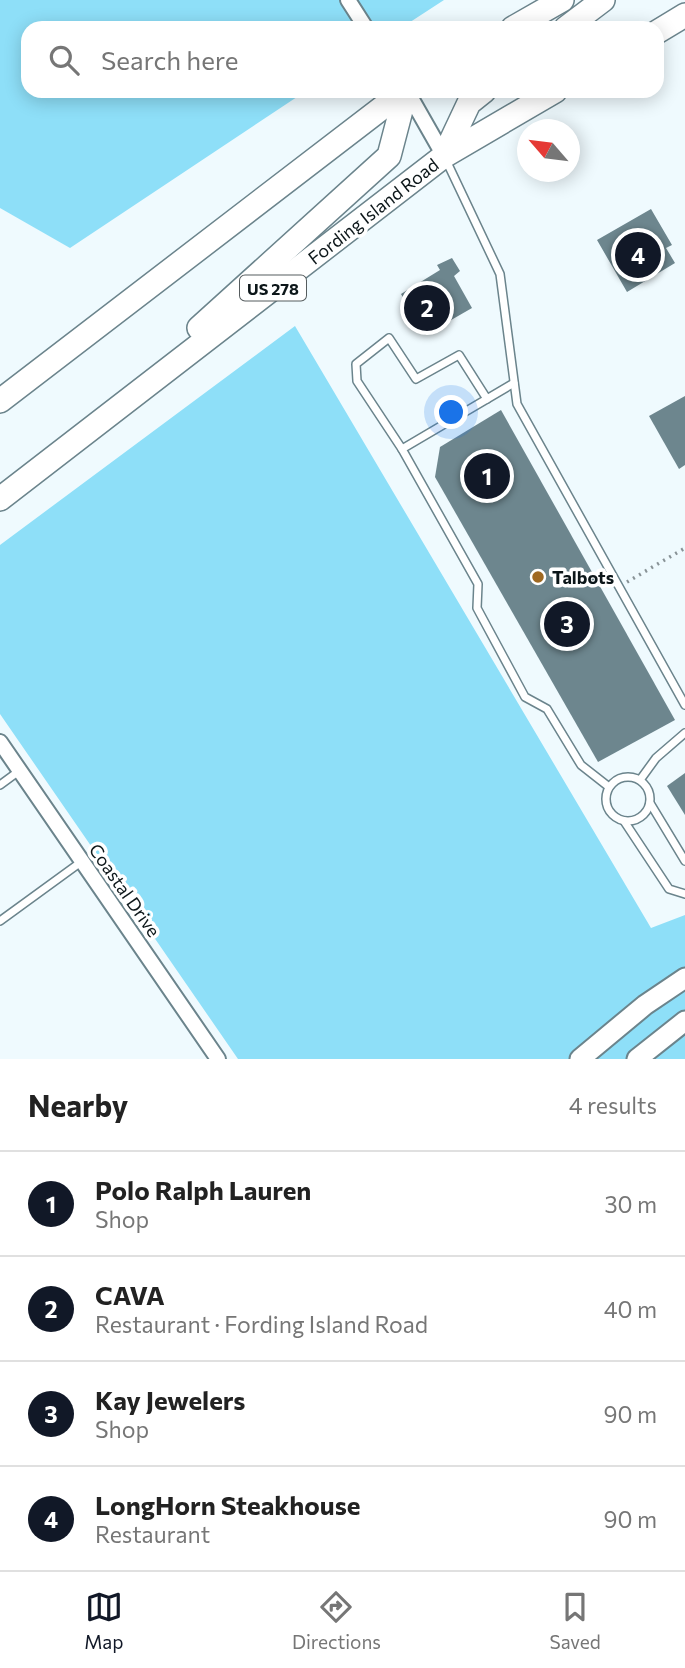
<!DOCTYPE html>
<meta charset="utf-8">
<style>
body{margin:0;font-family:Commissioner,sans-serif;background:#f6f6f6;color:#222}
.compass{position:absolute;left:517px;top:119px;width:63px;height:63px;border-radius:50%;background:#fff;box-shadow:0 4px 18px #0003;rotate:298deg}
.you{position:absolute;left:452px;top:413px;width:24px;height:24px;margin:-18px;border:5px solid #fff;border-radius:50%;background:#1a73e8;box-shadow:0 0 0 10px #1a73e833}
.badge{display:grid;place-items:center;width:46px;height:46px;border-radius:50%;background:#111827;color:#fff;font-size:23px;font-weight:700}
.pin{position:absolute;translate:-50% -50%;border:4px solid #fff;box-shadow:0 2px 7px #0006}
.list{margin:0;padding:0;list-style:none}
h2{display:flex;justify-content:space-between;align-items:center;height:91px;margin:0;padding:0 28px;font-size:30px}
h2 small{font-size:23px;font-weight:400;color:#767676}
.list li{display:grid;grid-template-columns:46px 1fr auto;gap:21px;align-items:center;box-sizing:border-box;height:105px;padding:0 28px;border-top:2px solid #e0e0e0}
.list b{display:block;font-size:26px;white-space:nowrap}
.list p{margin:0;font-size:23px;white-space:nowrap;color:#767676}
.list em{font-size:23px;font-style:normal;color:#767676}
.icon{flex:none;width:38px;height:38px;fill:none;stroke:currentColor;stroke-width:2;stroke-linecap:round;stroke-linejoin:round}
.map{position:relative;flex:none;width:685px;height:1059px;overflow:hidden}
.search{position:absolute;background:#fff;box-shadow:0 4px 18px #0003;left:21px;right:21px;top:21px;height:77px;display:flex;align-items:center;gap:18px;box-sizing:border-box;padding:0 24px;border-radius:21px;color:#767676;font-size:26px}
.sheet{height:511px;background:#fff}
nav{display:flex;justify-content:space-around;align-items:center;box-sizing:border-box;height:98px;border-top:2px solid #e0e0e0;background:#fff;font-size:19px;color:#767676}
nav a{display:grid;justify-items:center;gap:4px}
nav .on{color:#111827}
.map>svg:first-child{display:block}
.green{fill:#8edff8}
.building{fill:#6d868e}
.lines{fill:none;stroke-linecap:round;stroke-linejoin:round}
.service-casing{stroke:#6b848c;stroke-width:10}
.minor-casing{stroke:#6b848c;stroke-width:18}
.secondary-casing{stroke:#6b848c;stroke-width:23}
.trunk-casing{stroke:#6b848c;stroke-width:26}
.path{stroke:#889296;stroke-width:3.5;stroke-dasharray:2 5;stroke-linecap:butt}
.service{stroke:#fff;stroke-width:7}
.minor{stroke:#fff;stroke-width:14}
.secondary{stroke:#fff;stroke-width:19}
.trunk{stroke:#fff;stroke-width:23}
.poi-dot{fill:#9f6922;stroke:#fff;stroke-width:2.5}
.labels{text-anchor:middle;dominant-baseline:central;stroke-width:7;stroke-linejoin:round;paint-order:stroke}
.shield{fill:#fff;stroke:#555c5e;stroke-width:2}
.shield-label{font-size:16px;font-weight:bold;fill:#0c1619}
.street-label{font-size:18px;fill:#0c1619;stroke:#fff}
.poi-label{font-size:18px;font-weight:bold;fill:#0c1619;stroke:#fff;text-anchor:start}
</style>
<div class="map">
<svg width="685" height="1059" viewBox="0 0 685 1059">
<rect width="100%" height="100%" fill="#effafe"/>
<g class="green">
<path d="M0,0H444L401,28H28V91H306L70,248L0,208Z"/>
<path d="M295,326L651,928L685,915V1059H238L0,714V545Z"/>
</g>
<g class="building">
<path d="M651,209L672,245L666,248L675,263L627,292L597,240Z"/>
<path d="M452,258L460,271L454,276L472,308L425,335L401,294L440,270L437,265Z"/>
<path d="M685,396V465L679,469L649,416Z"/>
<path d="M501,410L675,720L598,762L435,477L440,447Z"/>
<path d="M685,773V815L667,786Z"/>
</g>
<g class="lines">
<defs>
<g id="service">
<path d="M445,158L500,274L517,404L685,705"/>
<path d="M514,383L402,449L478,584L477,608L525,697L547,709L581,765L609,787"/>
<path d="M402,449L357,381L356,364L389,338L416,379L459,355L487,399"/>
<circle cx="628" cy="799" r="22"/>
<path d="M640,780L656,758L685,733"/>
<path d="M0,785L19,771"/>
<path d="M650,803L685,861"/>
<path d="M624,821L669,889L685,894"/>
<path d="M0,921L81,862"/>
</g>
<g id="minor">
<path d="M348,0L366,28"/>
<path d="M407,91L444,156"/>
<path d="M0,742L218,1059"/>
</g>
<g id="secondary">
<path d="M580,1059L645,1005L685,978"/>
<path d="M637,1059L685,1021"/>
</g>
<g id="trunk">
<path d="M513,28L562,0"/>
<path d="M566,28L603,0"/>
<path d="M657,32L685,15"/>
<path d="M444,156L469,103L484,91"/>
<path d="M199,328L389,156L406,91"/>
<path d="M0,401L404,91"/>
<path d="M0,499L444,156L555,91"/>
</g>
</defs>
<use href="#service" class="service-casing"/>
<use href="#minor" class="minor-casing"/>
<use href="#secondary" class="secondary-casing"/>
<use href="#trunk" class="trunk-casing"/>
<path class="path" d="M627,582L685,548"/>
<use href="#service" class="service"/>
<use href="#minor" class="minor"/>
<use href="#secondary" class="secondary"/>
<use href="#trunk" class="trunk"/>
</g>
<circle class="poi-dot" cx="538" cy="577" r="7"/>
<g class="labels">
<rect class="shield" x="240" y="275.5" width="66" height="25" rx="5"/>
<g class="shield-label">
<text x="273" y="288">US 278</text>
</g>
<g class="street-label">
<text transform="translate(373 211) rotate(-38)">Fording Island Road</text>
<text transform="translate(125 890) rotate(55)">Coastal Drive</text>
</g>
<g class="poi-label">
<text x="552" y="577">Talbots</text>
</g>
</g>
</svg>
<svg class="compass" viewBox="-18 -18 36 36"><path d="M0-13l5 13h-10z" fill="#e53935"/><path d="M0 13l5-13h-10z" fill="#767676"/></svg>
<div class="you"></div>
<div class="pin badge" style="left:487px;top:476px">1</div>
<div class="pin badge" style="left:427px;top:308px">2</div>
<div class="pin badge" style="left:567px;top:624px">3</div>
<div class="pin badge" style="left:638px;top:255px">4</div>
<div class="search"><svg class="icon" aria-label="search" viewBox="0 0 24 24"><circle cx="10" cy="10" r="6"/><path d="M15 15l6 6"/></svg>Search here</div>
</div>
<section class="sheet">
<h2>Nearby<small>4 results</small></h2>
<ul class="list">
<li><span class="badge">1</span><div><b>Polo Ralph Lauren</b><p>Shop</p></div><em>30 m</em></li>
<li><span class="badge">2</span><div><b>CAVA</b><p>Restaurant · Fording Island Road</p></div><em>40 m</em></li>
<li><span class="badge">3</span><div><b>Kay Jewelers</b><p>Shop</p></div><em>90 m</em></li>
<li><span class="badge">4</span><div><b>LongHorn Steakhouse</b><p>Restaurant</p></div><em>90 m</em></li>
</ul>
</section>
<nav>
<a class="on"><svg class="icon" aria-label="map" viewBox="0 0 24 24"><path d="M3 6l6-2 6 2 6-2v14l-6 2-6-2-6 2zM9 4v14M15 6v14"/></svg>Map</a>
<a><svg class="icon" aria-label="directions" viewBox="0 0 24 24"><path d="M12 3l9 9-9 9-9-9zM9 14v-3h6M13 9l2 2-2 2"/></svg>Directions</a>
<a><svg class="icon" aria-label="saved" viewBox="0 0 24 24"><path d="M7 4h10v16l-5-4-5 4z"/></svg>Saved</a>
</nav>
